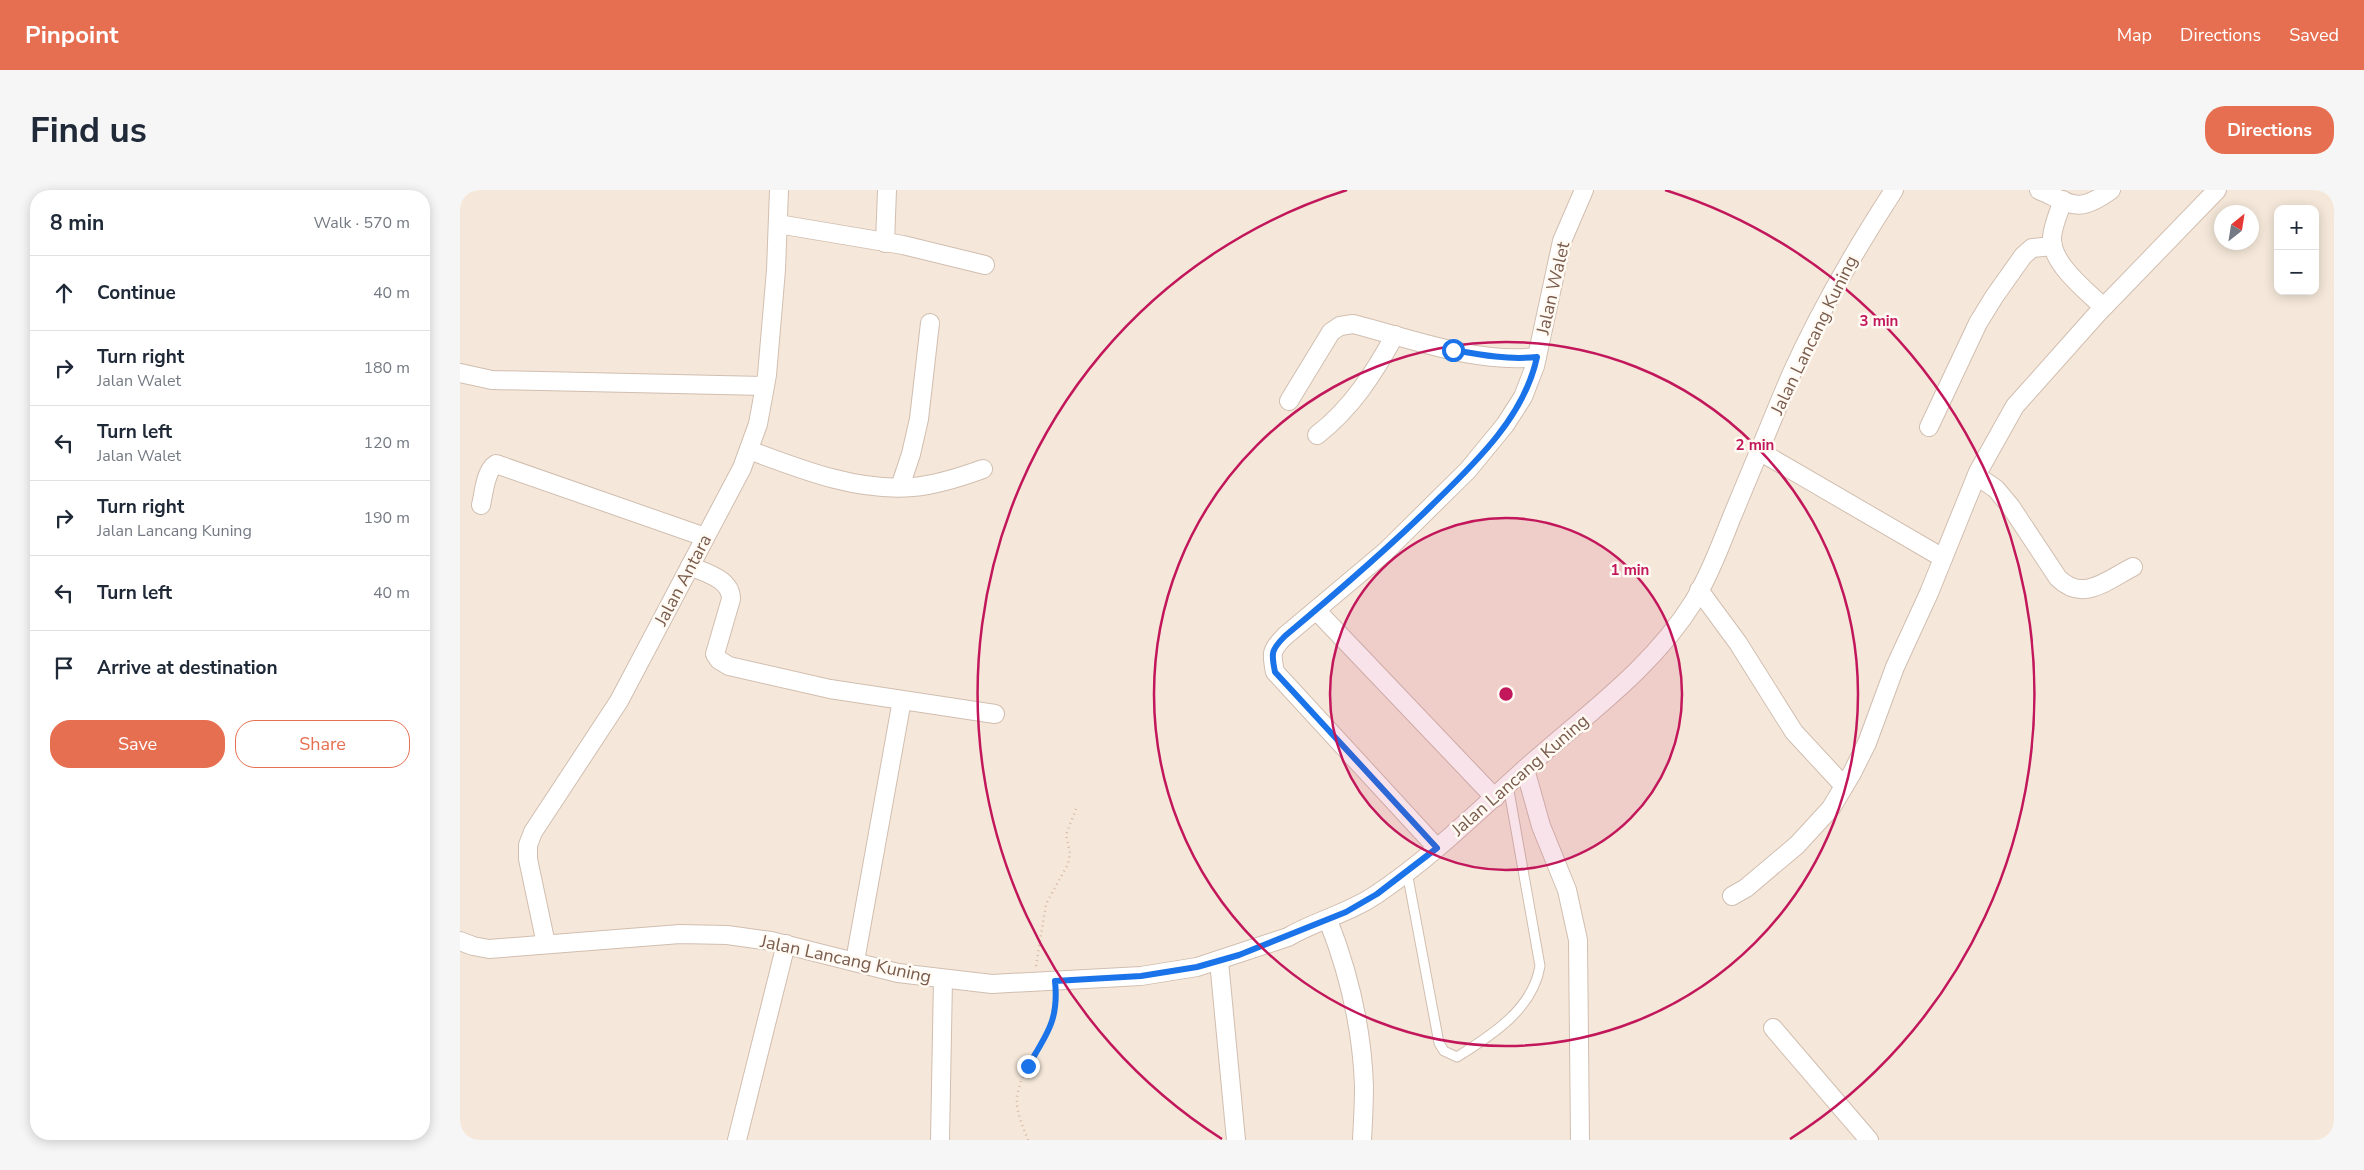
<!DOCTYPE html>
<meta charset="utf-8">
<style>
body{margin:0;font-family:"Nunito Sans",sans-serif;background:#f6f6f7;color:#1f2937}
.controls{position:absolute;right:15px;top:15px;display:grid;overflow:hidden;border-radius:10px;box-shadow:0 2px 12px #0003}
.controls button{width:45px;height:45px;display:grid;place-items:center;padding:0;border:0;border-bottom:1px solid #e0e1e3;background:#fff;color:#1f2937;font:25px sans-serif}
.compass{position:absolute;left:1754px;top:15px;width:45px;height:45px;border-radius:50%;background:#fff;box-shadow:0 2px 12px #0003;rotate:30deg}
.stop{position:absolute;width:15px;height:15px;margin:-11px;border:4px solid #1a73e8;border-radius:50%;background:#fff}
.stop.end{background:#1a73e8;border-color:#fff;box-shadow:0 1px 5px #0008}
.list{margin:0;padding:0;list-style:none}
h2{display:flex;justify-content:space-between;align-items:center;height:65px;margin:0;padding:0 20px;font-size:21px}
h2 small{font-size:16px;font-weight:400;color:#747a83}
.list li{display:grid;grid-template-columns:32px 1fr auto;gap:15px;align-items:center;box-sizing:border-box;height:75px;padding:0 20px;border-top:1px solid #e0e1e3}
.list b{display:block;font-size:19px;white-space:nowrap}
.list p{margin:0;font-size:16px;white-space:nowrap;color:#747a83}
.list em{font-size:16px;font-style:normal;color:#747a83}
.actions{display:flex;gap:10px;padding:15px 20px}
.actions a{flex:1;padding:11px 0;border:1px solid #e76f51;border-radius:20px;text-align:center;font-size:18px;color:#e76f51}
.actions .main{background:#e76f51;color:#fff}
.icon{flex:none;width:28px;height:28px;fill:none;stroke:currentColor;stroke-width:2;stroke-linecap:round;stroke-linejoin:round}
.map{position:relative;flex:none;width:1874px;height:950px;overflow:hidden;border-radius:20px}
header{display:flex;align-items:center;gap:30px;box-sizing:border-box;height:70px;padding:0 25px;background:#e76f51;color:#fff}
header strong{font-size:24px}
nav{display:flex;gap:28px;margin-inline-start:auto;font-size:18px}
.intro{display:flex;align-items:center;justify-content:space-between;box-sizing:border-box;height:120px;padding:0 30px}
h1{margin:0;font-size:35px}
.button{padding:12px 22px;border-radius:20px;background:#e76f51;color:#fff;font-size:18px;font-weight:700}
main{display:flex;gap:30px;padding:0 30px}
aside{flex:1;background:#fff;border-radius:20px;box-shadow:0 2px 12px #0003}
.map>svg:first-child{display:block}
.residential{fill:#f5e8da;fill-rule:evenodd}
.lines{fill:none;stroke-linecap:round;stroke-linejoin:round}
.lane-casing{stroke:#d1beb0;stroke-width:11}
.street-casing{stroke:#d1beb0;stroke-width:20}
.path{stroke:#d9b8a5;stroke-width:2.5;stroke-dasharray:1 4;stroke-linecap:butt}
.lane{stroke:#fff;stroke-width:9}
.street{stroke:#fff;stroke-width:18}
.route{stroke:#1a73e8;stroke-width:6}
.ring{fill:none;stroke:#c2185b;stroke-width:2.5}
.labels{text-anchor:middle;dominant-baseline:central;stroke-width:5;stroke-linejoin:round;paint-order:stroke}
.street-label{font-size:18px;fill:#7a5c4d;stroke:#fffaf3}
.centre{fill:#c2185b;stroke:#fffaf3;stroke-width:2.5}
.ring-label{font-size:15px;text-anchor:middle;font-weight:bold;fill:#c2185b;stroke:#fffaf3;stroke-width:5;stroke-linejoin:round;paint-order:stroke}
</style>
<header>
<strong>Pinpoint</strong>
<nav><a>Map</a><a>Directions</a><a>Saved</a></nav>
</header>
<div class="intro"><h1>Find us</h1><a class="button">Directions</a></div>
<main>
<aside>
<h2>8 min<small>Walk · 570 m</small></h2>
<ul class="list">
<li><svg class="icon" aria-label="ahead" viewBox="0 0 24 24"><path d="M12 20V5M6 11l6-6 6 6"/></svg><div><b>Continue</b></div><em>40 m</em></li>
<li><svg class="icon" aria-label="right" viewBox="0 0 24 24"><path d="M7 20v-9h11M14 6l5 5-5 5"/></svg><div><b>Turn right</b><p>Jalan Walet</p></div><em>180 m</em></li>
<li><svg class="icon" aria-label="left" viewBox="0 0 24 24"><path d="M17 20v-9H6M10 6l-5 5 5 5"/></svg><div><b>Turn left</b><p>Jalan Walet</p></div><em>120 m</em></li>
<li><svg class="icon" aria-label="right" viewBox="0 0 24 24"><path d="M7 20v-9h11M14 6l5 5-5 5"/></svg><div><b>Turn right</b><p>Jalan Lancang Kuning</p></div><em>190 m</em></li>
<li><svg class="icon" aria-label="left" viewBox="0 0 24 24"><path d="M17 20v-9H6M10 6l-5 5 5 5"/></svg><div><b>Turn left</b></div><em>40 m</em></li>
<li><svg class="icon" aria-label="arrive" viewBox="0 0 24 24"><path d="M6 21V4h12l-3 4 3 4H6"/></svg><div><b>Arrive at destination</b></div></li>
</ul>
<div class="actions"><a class="main">Save</a><a>Share</a></div>
</aside>
<div class="map">
<svg width="1874" height="950" viewBox="0 0 1874 950">
<rect width="100%" height="100%" fill="#fdf6ec"/>
<path class="residential" d="M0,0H1874V950H0ZM1818,19H1855V101H1818ZM1762,22H1792V52H1762Z"/>
<g class="lines">
<defs>
<path id="lane" d="M947,682L979,853L984,861L997,867C1032,845 1073,819 1080,776L1048,595"/>
<g id="street">
<path d="M1579,0C1613,15 1618,24 1651,0"/>
<path d="M1603,10C1599,22 1593,35 1592,47C1590,73 1627,101 1643,117"/>
<path d="M318,34L443,55L525,75"/>
<path d="M425,53L427,0"/>
<path d="M0,183L32,190L304,196"/>
<path d="M829,211L871,142L880,136L893,134C952,149 1016,174 1077,167"/>
<path d="M1469,237L1518,133L1534,107L1563,66L1572,58L1593,56"/>
<path d="M857,245C892,218 914,183 935,145"/>
<path d="M289,260C340,279 397,302 453,297C476,295 501,287 523,279"/>
<path d="M1299,261L1483,368"/>
<path d="M1517,286L1536,299L1551,317L1598,388C1623,413 1647,390 1673,377"/>
<path d="M440,297L451,264L459,229L470,133"/>
<path d="M21,315C24,303 25,281 36,274L245,347"/>
<path d="M230,376C246,383 271,389 271,409L255,464L259,470L269,476L370,499L535,524"/>
<path d="M1239,400L1278,453L1334,542L1384,596"/>
<path d="M856,420L1035,608"/>
<path d="M1065,579L1081,636L1107,700L1118,750L1120,950"/>
<path d="M977,658L815,482C811,463 811,460 825,446L925,362L1008,280L1045,235L1063,207L1075,176L1102,51L1124,0"/>
<path d="M1272,706L1286,698L1337,655L1371,618L1392,583L1407,553L1435,477L1469,403L1518,282L1555,216L1637,124L1757,0"/>
<path d="M868,730C889,783 902,839 904,896C904,914 903,932 902,950"/>
<path d="M0,751L13,756L29,759L220,744L267,745L311,751L438,783L532,794L681,786L737,777L828,747C857,730 888,724 917,704C971,668 1017,622 1065,579C1124,526 1192,479 1234,411C1249,385 1260,357 1271,329C1291,282 1310,234 1330,187C1359,122 1395,60 1434,0"/>
<path d="M86,754L68,669V655L73,642L159,511L282,278L298,234L307,185L316,80L319,0"/>
<path d="M395,771L442,510"/>
<path d="M759,771L776,950"/>
<path d="M1313,838L1409,950"/>
<path d="M277,950L326,754"/>
<path d="M480,950L483,789"/>
</g>
</defs>
<use href="#lane" class="lane-casing"/>
<use href="#street" class="street-casing"/>
<g class="path">
<path d="M576,776L586,714L608,674L610,663L606,645L616,619"/>
<path d="M568,950C563,937 556,922 557,908C561,871 598,845 597,807"/>
</g>
<use href="#lane" class="lane"/>
<use href="#street" class="street"/>
</g>
<g class="lines">
<path class="route" d="M568,876C587,844 599,830 595,791L681,786L737,777L779,765L886,722L917,704L977,658L815,482C811,463 811,460 825,446C875,404 924,362 970,317C1013,275 1064,228 1077,167C1048,170 1021,165 993,160"/>
</g>
<circle cx="1046" cy="504" r="176" fill="#c2185b" fill-opacity=".12"/>
<g class="ring">
<circle cx="1046" cy="504" r="176"/>
<circle cx="1046" cy="504" r="352"/>
<path d="M762 949A528 528 0 0 1 887 0M1205 0A528 528 0 0 1 1330 949"/>
</g>
<g class="labels">
<g class="street-label">
<text transform="translate(1093 98) rotate(-77)">Jalan Walet</text>
<text transform="translate(1354 145) rotate(-64)">Jalan Lancang Kuning</text>
<text transform="translate(223 390) rotate(-62)">Jalan Antara</text>
<text transform="translate(1060 585) rotate(-41)">Jalan Lancang Kuning</text>
<text transform="translate(386 769) rotate(12)">Jalan Lancang Kuning</text>
</g>
</g>
<circle cx="1046" cy="504" r="8" class="centre"/>
<g class="ring-label">
<text x="1419" y="136">3 min</text>
<text x="1295" y="260">2 min</text>
<text x="1170" y="385">1 min</text>
</g>
</svg>
<div class="controls">
<button>+</button>
<button>−</button>
</div>
<svg class="compass" viewBox="-18 -18 36 36"><path d="M0-13l5 13h-10z" fill="#e53935"/><path d="M0 13l5-13h-10z" fill="#747a83"/></svg>
<div class="stop" style="left:993px;top:160px"></div>
<div class="stop end" style="left:568px;top:876px"></div>
</div>
</main>
